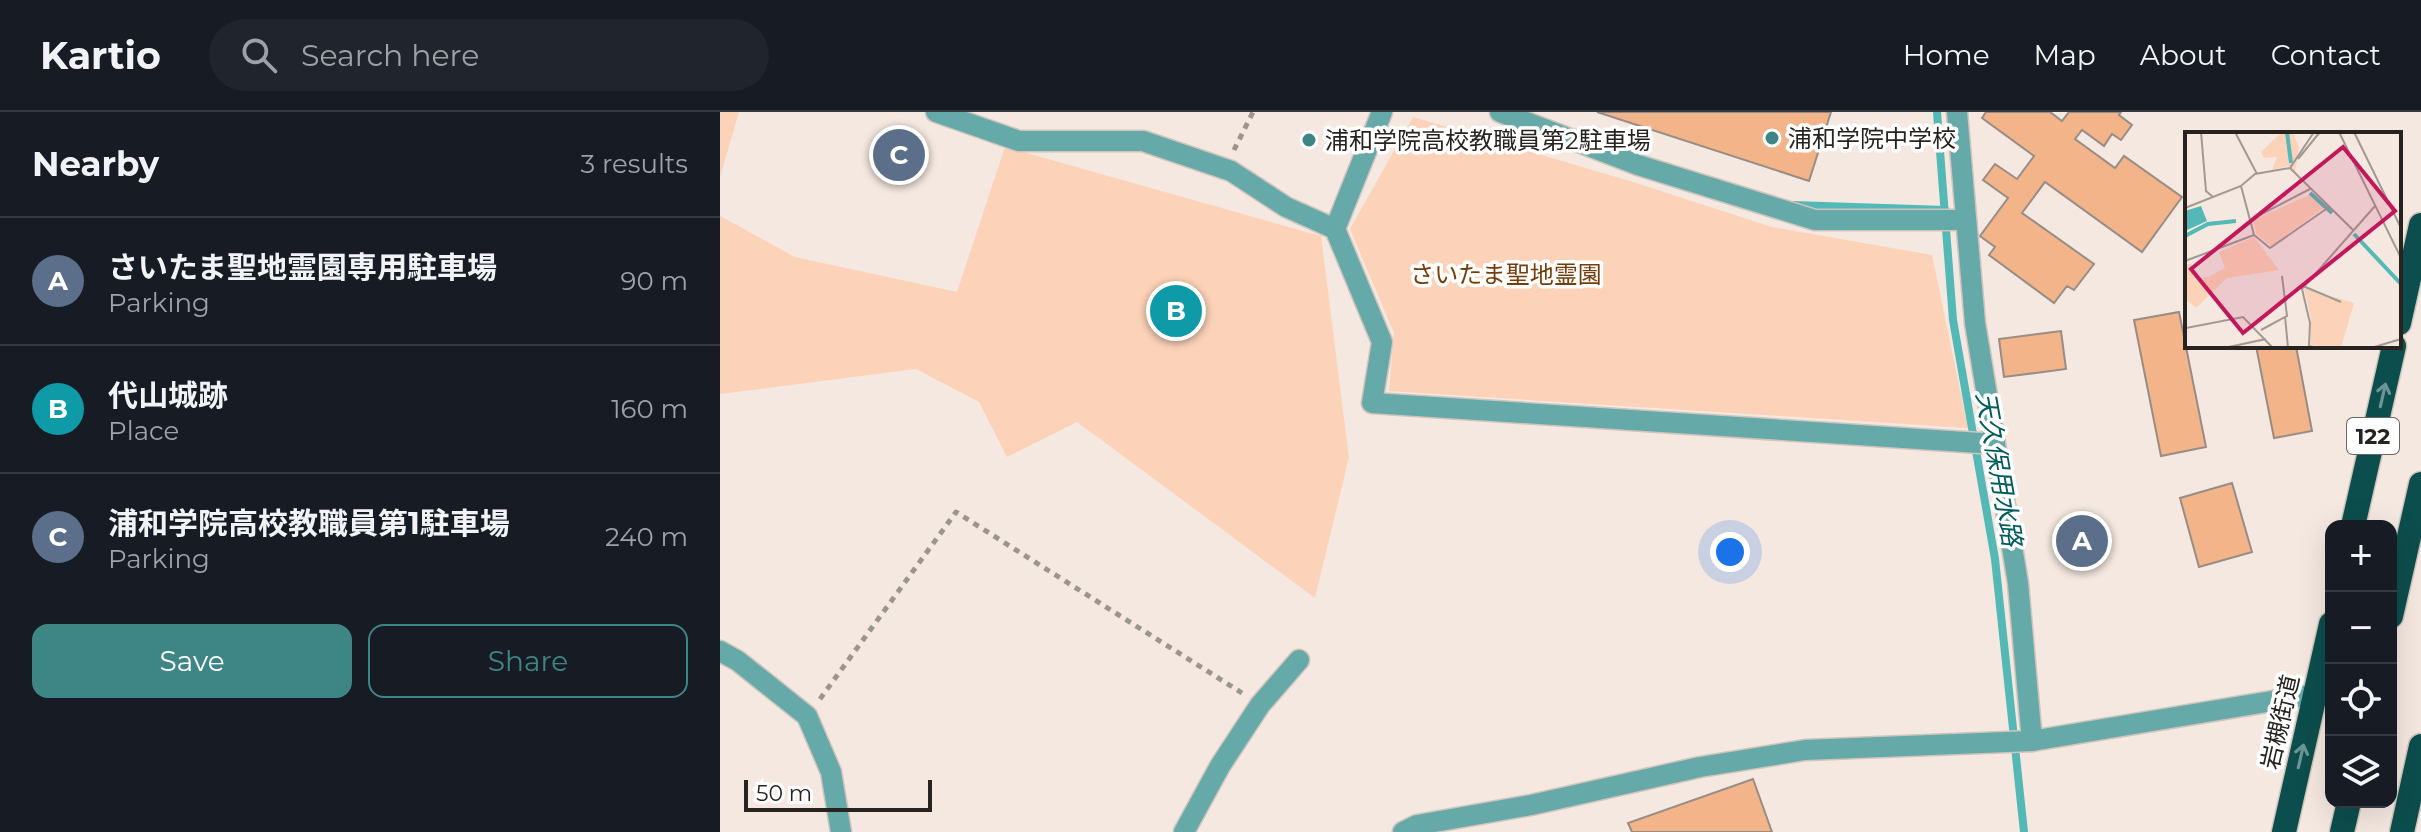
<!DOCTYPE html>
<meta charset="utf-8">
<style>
body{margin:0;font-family:Montserrat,"Noto Sans JP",sans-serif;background:#20242c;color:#f1f3f6}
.controls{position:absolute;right:24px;bottom:24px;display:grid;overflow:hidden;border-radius:16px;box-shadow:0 8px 32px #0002}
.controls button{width:72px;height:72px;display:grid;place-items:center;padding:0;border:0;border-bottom:2px solid #363941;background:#171b24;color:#f1f3f6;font:40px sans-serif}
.scale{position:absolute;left:24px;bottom:20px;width:188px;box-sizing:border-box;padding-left:8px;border:4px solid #272320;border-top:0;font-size:22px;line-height:28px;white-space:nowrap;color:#272320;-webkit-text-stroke:6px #fff;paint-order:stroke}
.you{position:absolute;left:1010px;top:440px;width:28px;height:28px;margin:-20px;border:6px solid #fff;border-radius:50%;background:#1a73e8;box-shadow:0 0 0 12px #1a73e833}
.badge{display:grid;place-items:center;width:52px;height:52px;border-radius:50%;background:#3e8685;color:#fff;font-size:26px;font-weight:700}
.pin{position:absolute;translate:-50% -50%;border:4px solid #fff;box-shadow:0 2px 8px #0006}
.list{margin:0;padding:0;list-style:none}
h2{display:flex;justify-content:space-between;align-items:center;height:104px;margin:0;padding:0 32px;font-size:34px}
h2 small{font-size:26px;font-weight:400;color:#9ea1a6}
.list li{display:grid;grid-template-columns:52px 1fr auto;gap:24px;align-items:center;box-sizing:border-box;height:128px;padding:0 32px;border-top:2px solid #363941}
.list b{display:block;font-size:30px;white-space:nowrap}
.list p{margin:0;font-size:26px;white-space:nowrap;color:#9ea1a6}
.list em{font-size:26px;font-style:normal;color:#9ea1a6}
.actions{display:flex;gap:16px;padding:24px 32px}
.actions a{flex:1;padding:18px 0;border:2px solid #3e8685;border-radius:16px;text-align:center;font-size:28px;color:#3e8685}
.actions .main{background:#3e8685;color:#fff}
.icon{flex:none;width:44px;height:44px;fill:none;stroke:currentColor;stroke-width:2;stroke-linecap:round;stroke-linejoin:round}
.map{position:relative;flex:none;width:1701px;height:720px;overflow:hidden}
header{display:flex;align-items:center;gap:48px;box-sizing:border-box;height:112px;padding:0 40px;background:#171b24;border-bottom:2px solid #363941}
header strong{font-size:38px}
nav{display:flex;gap:44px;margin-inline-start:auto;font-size:28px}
.search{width:560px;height:72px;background:#20242c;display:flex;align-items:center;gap:20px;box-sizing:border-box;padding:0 28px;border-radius:44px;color:#9ea1a6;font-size:30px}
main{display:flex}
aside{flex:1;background:#171b24}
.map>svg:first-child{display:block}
.green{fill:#fcd3b8}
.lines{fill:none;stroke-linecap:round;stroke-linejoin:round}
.stream{stroke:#54b8b6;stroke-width:8}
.building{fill:#f2b488;stroke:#988d86;stroke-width:2}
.minor-casing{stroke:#cfc5bd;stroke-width:23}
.highway-casing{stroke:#cfc5bd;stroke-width:27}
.path{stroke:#9c948e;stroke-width:5;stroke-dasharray:6 6;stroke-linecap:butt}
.minor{stroke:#65a9a8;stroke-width:20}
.highway{stroke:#0c4e4d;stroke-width:24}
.oneway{stroke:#6d9594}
.poi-dot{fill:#3e8685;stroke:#fff;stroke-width:3}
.labels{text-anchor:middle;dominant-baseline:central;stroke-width:7;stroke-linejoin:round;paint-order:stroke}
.shield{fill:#fff;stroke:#686563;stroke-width:2}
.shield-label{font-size:22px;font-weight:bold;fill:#272320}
.poi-label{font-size:24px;fill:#272320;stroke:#fff;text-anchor:start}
.park-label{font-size:24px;fill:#753d09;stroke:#fff}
.street-label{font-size:24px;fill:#272320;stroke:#fff}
.water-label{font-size:26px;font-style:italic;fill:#005c5c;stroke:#fff}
.inset-river{fill:none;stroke:#54b8b6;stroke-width:4}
.inset-road{fill:none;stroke:#a29993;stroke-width:2}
.view{fill:#c2185b;fill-opacity:0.15;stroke:#c2185b;stroke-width:4}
.inset-edge{fill:none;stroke:#272320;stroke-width:4}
</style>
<header>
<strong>Kartio</strong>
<div class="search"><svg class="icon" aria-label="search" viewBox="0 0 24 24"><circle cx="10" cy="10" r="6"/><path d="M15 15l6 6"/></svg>Search here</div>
<nav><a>Home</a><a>Map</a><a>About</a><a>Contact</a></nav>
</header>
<main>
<aside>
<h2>Nearby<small>3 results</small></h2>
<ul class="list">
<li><span class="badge" style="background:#5c6f8a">A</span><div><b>さいたま聖地霊園専用駐車場</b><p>Parking</p></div><em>90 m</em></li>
<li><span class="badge" style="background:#0f9aa8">B</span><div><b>代山城跡</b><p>Place</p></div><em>160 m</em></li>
<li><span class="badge" style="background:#5c6f8a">C</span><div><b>浦和学院高校教職員第1駐車場</b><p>Parking</p></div><em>240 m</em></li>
</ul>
<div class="actions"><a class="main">Save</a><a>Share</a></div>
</aside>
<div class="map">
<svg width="1701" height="720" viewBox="0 0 1701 720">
<rect width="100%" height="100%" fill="#f4e8e0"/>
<g class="green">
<path d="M0,0H19L0,65Z"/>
<path d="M693,5L913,70L1052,115L1212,143L1248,316L669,279L674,221L630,117Z"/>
<path d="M285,35L601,124L629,345L595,486L357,310L287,345L259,290L196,257L0,282V104L75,145L237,180Z"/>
</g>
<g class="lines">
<g class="stream">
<path d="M1217,0L1233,208L1275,447L1304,720"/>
<path d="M1073,93L1225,98"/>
</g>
</g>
<g class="building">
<path d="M877,0H1111L1089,69Z"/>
<path d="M1266,0H1330L1342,9L1349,0H1401L1399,3L1412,13L1401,28L1392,22L1384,34L1362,18L1355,27L1395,56L1404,44L1462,85L1422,140L1325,70L1302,101L1374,152L1354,178L1347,174L1334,191L1269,143L1275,135L1260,124L1288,86L1263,68L1275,52L1297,67L1314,44L1262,6Z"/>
<path d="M1459,200L1486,335L1441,344L1414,208Z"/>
<path d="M1341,219L1346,257L1284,265L1279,227Z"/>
<path d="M1536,234H1576L1592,319L1554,326Z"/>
<path d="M1512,371L1532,440L1479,455L1460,386Z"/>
<path d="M1033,667L1052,720H912L908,711Z"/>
</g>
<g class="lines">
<defs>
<g id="minor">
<path d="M216,0L299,29H423L511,59L566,95L615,117"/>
<path d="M662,0L615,117L662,230L652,291L1275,332"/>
<path d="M780,0L918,53L1095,108H1246"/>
<path d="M1237,0L1255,211L1298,471L1312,629"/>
<path d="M0,539L18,549L87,604L111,660L121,720"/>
<path d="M464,720L500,654L540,593L579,548"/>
<path d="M683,720L697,713L811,693L980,655L1085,638L1312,629L1595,582"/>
</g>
<g id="highway">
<path d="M1679,211L1701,113"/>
<path d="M1633,414L1674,234"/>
<path d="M1671,504L1701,372"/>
<path d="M1564,720L1611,512"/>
<path d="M1622,720L1629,690"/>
<path d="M1682,720L1701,634"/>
</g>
</defs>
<use href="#minor" class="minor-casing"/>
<use href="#highway" class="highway-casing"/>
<g class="path">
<path d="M514,38L533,0"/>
<path d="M100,587L236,400L522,581"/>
</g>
<use href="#minor" class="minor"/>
<use href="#highway" class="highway"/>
</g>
<defs><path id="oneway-shaft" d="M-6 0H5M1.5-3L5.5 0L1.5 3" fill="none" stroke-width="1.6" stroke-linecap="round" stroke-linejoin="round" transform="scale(2)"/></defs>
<g class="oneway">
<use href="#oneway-shaft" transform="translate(1663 283) rotate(-77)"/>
<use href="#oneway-shaft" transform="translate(1581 644) rotate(-77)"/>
</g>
<g class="poi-dot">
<circle cx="1052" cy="26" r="8"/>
<circle cx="589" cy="28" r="8"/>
</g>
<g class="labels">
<rect class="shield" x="1627" y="306" width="52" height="36" rx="6"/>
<g class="shield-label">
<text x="1653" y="324">122</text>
</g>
<g class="poi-label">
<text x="1068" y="26">浦和学院中学校</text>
<text x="605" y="28">浦和学院高校教職員第2駐車場</text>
</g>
<g class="park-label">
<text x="786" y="162">さいたま聖地霊園</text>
</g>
<g class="street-label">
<text transform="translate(1560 610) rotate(-77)">岩槻街道</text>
</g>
<g class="water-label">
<text transform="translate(1279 357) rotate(80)">天久保用水路</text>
</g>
</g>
<g transform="translate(1465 20)">
<rect width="216" height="216" fill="#f4e8e0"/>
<path d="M97,0H108L114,16L110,40L103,34L87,38L92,25L79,26L76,20ZM124,63L140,75L86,114L71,102L68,88ZM69,105L94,138L42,146L11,176L0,167V132H6L13,147L23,145L40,136L34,120ZM119,156L169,171L156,216L126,213V186Z" fill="#fcd3b8"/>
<path d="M16,74L22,89L0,99V79Z" fill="#54b8b6"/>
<path class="inset-river" d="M102,0L106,31M125,61L147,81M169,102L216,152M0,104L23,92L51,89"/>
<path class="inset-road" d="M16,0L21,59L28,65M50,0L72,42M154,0L216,126M169,0L216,96M113,27L135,0M105,36L169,99M56,54L69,103L85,116L144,75M0,76L56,54L70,42L105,36L129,0M65,88L125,57M0,129L69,103M118,154L156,170M100,184L103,216M1,196L58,185L88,216M76,198L102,184L97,144M39,216L81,207M133,216L124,214L125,191L117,157L190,74M186,216L216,207"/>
<path class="view" d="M158,15L210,79L58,201L6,137Z"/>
<rect width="216" height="216" class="inset-edge"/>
</g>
</svg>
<div class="controls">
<button>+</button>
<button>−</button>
<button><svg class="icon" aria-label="locate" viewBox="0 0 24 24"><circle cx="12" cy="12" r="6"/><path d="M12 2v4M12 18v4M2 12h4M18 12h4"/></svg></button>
<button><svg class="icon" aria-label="layers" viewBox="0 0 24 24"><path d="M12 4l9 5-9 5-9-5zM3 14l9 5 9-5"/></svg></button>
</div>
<div class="scale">50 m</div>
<div class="you"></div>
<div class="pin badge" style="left:1362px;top:429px;background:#5c6f8a">A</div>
<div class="pin badge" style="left:456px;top:199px;background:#0f9aa8">B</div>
<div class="pin badge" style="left:179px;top:43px;background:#5c6f8a">C</div>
</div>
</main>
